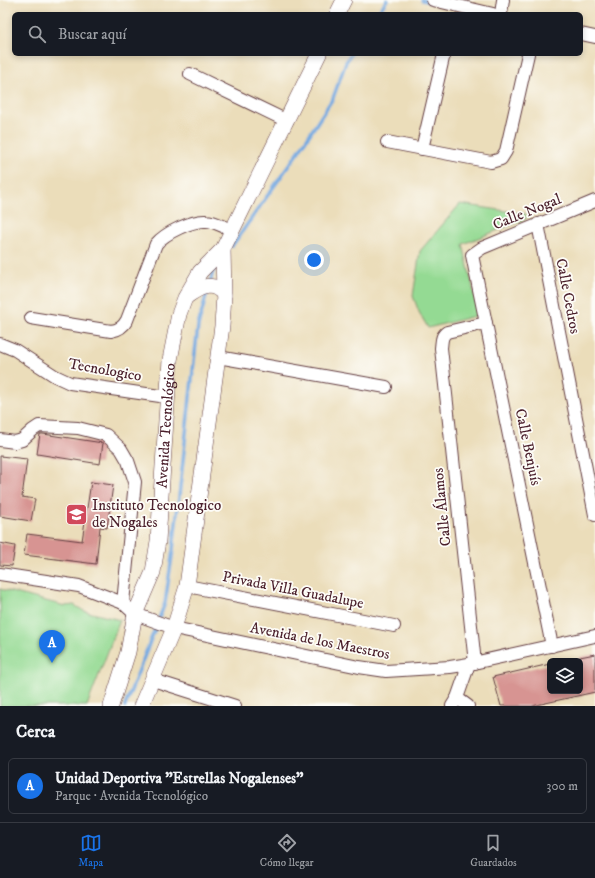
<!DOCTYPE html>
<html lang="es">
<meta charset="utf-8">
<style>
body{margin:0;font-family:"IM FELL DW Pica",serif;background:#242831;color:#f1f3f6}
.controls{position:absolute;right:12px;bottom:12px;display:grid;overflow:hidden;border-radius:6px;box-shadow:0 2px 6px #0003}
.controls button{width:36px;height:36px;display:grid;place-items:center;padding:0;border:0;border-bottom:1px solid #363941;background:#171b24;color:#f1f3f6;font:20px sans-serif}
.you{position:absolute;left:314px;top:260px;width:14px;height:14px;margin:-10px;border:3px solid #fff;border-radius:50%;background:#1a73e8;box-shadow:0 0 0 6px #1a73e833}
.badge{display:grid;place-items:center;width:26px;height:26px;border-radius:50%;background:#1a73e8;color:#fff;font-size:13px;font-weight:700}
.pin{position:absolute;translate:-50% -33px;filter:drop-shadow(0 1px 2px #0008)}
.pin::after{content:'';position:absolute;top:21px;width:14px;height:12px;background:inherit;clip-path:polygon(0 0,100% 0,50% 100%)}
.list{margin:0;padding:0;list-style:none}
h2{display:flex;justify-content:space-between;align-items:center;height:52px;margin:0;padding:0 16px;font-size:17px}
h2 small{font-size:13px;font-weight:400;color:#9ea1a6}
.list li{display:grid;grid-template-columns:26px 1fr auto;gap:12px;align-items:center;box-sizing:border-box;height:56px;margin:0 8px 8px;padding:0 8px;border:1px solid #363941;border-radius:6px}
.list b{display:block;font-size:15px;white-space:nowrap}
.list p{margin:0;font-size:13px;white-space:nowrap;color:#9ea1a6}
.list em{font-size:13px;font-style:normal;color:#9ea1a6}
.icon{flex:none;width:22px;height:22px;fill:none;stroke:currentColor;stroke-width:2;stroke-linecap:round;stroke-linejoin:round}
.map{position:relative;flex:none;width:595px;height:706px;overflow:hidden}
.search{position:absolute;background:#171b24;box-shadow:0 2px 6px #0003;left:12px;right:12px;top:12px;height:44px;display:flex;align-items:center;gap:10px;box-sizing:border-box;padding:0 14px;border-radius:6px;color:#9ea1a6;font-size:15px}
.sheet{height:116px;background:#171b24}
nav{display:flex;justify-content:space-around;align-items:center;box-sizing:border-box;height:56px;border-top:1px solid #363941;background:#171b24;font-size:11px;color:#9ea1a6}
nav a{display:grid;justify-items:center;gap:2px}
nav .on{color:#1a73e8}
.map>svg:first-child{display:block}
.green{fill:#94da93;stroke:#6f7c5f}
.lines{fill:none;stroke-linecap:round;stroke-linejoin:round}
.stream{stroke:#74a9e1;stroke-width:3.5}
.building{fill:#d79492}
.minor-casing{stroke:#623c40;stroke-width:14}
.major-casing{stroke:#623c40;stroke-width:16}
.minor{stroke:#fff;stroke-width:12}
.major{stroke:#fff;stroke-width:15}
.labels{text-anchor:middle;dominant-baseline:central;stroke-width:3.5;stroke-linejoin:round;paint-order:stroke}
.street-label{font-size:15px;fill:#4a1f2b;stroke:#fdfcf7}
.poi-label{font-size:15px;fill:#4a1f2b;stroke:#fdfcf7;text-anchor:start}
</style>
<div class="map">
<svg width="595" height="706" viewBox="0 0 595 706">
<rect width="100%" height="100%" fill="#fdfcf7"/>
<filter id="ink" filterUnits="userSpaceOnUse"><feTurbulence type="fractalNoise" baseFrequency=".025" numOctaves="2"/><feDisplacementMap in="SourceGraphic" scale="8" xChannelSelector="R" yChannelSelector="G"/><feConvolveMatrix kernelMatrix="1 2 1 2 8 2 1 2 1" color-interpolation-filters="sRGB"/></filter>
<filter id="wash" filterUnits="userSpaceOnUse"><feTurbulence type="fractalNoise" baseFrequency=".012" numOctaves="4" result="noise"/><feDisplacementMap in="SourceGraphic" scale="16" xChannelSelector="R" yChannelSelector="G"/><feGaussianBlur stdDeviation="0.9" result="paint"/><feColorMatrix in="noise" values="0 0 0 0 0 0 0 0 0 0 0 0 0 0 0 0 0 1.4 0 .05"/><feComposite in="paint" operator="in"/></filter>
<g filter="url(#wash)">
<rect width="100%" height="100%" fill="#ebddba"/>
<g class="green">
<path d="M460,204L526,214V219L463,244L479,315L428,328L419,312L413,296L420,251Z"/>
<path d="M0,589L65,606L74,605L84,611L120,620L87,706H0Z"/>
</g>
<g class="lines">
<g class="stream">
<path d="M422,0L431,2"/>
<path d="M377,14L387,0"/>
<path d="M232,246L299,151L333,98L346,62L351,54"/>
<path d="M210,283L213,271L219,264"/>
<path d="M125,706L165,603L173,550L198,326L208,289"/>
</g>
</g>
<g id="blocks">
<g class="building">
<path d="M40,434H43L103,443L100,464L37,454Z"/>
<path d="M0,456L27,459L22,497L35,499L31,521L0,516Z"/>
<path d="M91,482L113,485L107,528L100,527L96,564L24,555L27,534L82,541Z"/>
<path d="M0,543L15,546L12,566L0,565Z"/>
<path d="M595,654V692L532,706H501L493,677L550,664V691H580V657Z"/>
</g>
</g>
</g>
<g filter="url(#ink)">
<use href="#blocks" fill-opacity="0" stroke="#623c40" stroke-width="1"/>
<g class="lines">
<defs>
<g id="minor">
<path d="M433,0L493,14"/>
<path d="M501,14L503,0"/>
<path d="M581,34L595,37"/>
<path d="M190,74L287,121"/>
<path d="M387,142L491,162L501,159L506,151L528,54"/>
<path d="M422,149L444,54"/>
<path d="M538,224L595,515"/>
<path d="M31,318L111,331C119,330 123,327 127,320L156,244C165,233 192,220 206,221C214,221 224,227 232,230"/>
<path d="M0,344L15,350L55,376L70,383L167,397"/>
<path d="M218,357L386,387"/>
<path d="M0,440L15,442L22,440L33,430L39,426L78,428L106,435L121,449L128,461L135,482L123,603"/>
<path d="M0,574L79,586L123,603L135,614L174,628L359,667L386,671L450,667L469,664L595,636"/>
<path d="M187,586L394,626"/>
<path d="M552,646L472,255L482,248L595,201"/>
<path d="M475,663L441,348C442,341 441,336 447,332L486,323"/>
<path d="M153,680L235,706"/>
<path d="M457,698L468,706"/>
<path d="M452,706L457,698L469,664"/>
</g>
<g id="major">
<path d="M337,14L344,0"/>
<path d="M186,297C198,288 213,279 224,295"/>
<path id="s1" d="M111,706L128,652L135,614L153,572L158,541L170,360L179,314L185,298L200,272L223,249L319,54"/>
<path d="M141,706L174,628L187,586L222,326L224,295L223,249"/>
</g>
</defs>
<use href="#minor" class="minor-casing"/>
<use href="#major" class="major-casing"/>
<use href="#minor" class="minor"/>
<use href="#major" class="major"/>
</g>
</g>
<defs>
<symbol id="university-square" viewBox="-11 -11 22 22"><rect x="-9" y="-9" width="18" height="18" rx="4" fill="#d1495b" stroke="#fdfcf7"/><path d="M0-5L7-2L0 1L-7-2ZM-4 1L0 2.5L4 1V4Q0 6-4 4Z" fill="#fff"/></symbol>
</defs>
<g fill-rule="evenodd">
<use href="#university-square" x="64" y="502" width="25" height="25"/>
</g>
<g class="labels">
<g class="street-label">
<text transform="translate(527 212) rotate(-22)">Calle Nogal</text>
<text transform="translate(568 296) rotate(79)">Calle Cedros</text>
<text transform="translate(105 370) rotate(10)">Tecnologico</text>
<text stroke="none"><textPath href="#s1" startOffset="288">Avenida Tecnológico</textPath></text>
<text transform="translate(528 447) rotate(78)">Calle Benjuís</text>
<text transform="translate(442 507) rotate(-96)">Calle Álamos</text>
<text transform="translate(293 590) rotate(11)">Privada Villa Guadalupe</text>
<text transform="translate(320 641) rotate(11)">Avenida de los Maestros</text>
</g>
<g class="poi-label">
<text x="92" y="505">Instituto Tecnologico<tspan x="92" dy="17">de Nogales</tspan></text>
</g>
</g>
</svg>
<div class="controls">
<button><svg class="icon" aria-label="layers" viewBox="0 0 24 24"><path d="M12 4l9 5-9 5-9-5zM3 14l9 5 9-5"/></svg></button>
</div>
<div class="you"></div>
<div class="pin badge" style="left:52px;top:663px">A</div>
<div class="search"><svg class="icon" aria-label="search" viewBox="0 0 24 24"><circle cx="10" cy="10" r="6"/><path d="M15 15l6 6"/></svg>Buscar aquí</div>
</div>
<section class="sheet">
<h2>Cerca<small></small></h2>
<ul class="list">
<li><span class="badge">A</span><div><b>Unidad Deportiva &quot;Estrellas Nogalenses&quot;</b><p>Parque · Avenida Tecnológico</p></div><em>300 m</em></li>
</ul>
</section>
<nav>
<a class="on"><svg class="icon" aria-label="map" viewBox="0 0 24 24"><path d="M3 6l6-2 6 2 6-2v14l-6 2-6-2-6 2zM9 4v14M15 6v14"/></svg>Mapa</a>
<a><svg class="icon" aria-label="directions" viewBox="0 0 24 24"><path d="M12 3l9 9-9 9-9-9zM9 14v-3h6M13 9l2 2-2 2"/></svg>Cómo llegar</a>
<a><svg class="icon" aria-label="saved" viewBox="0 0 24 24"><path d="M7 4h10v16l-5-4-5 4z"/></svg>Guardados</a>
</nav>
